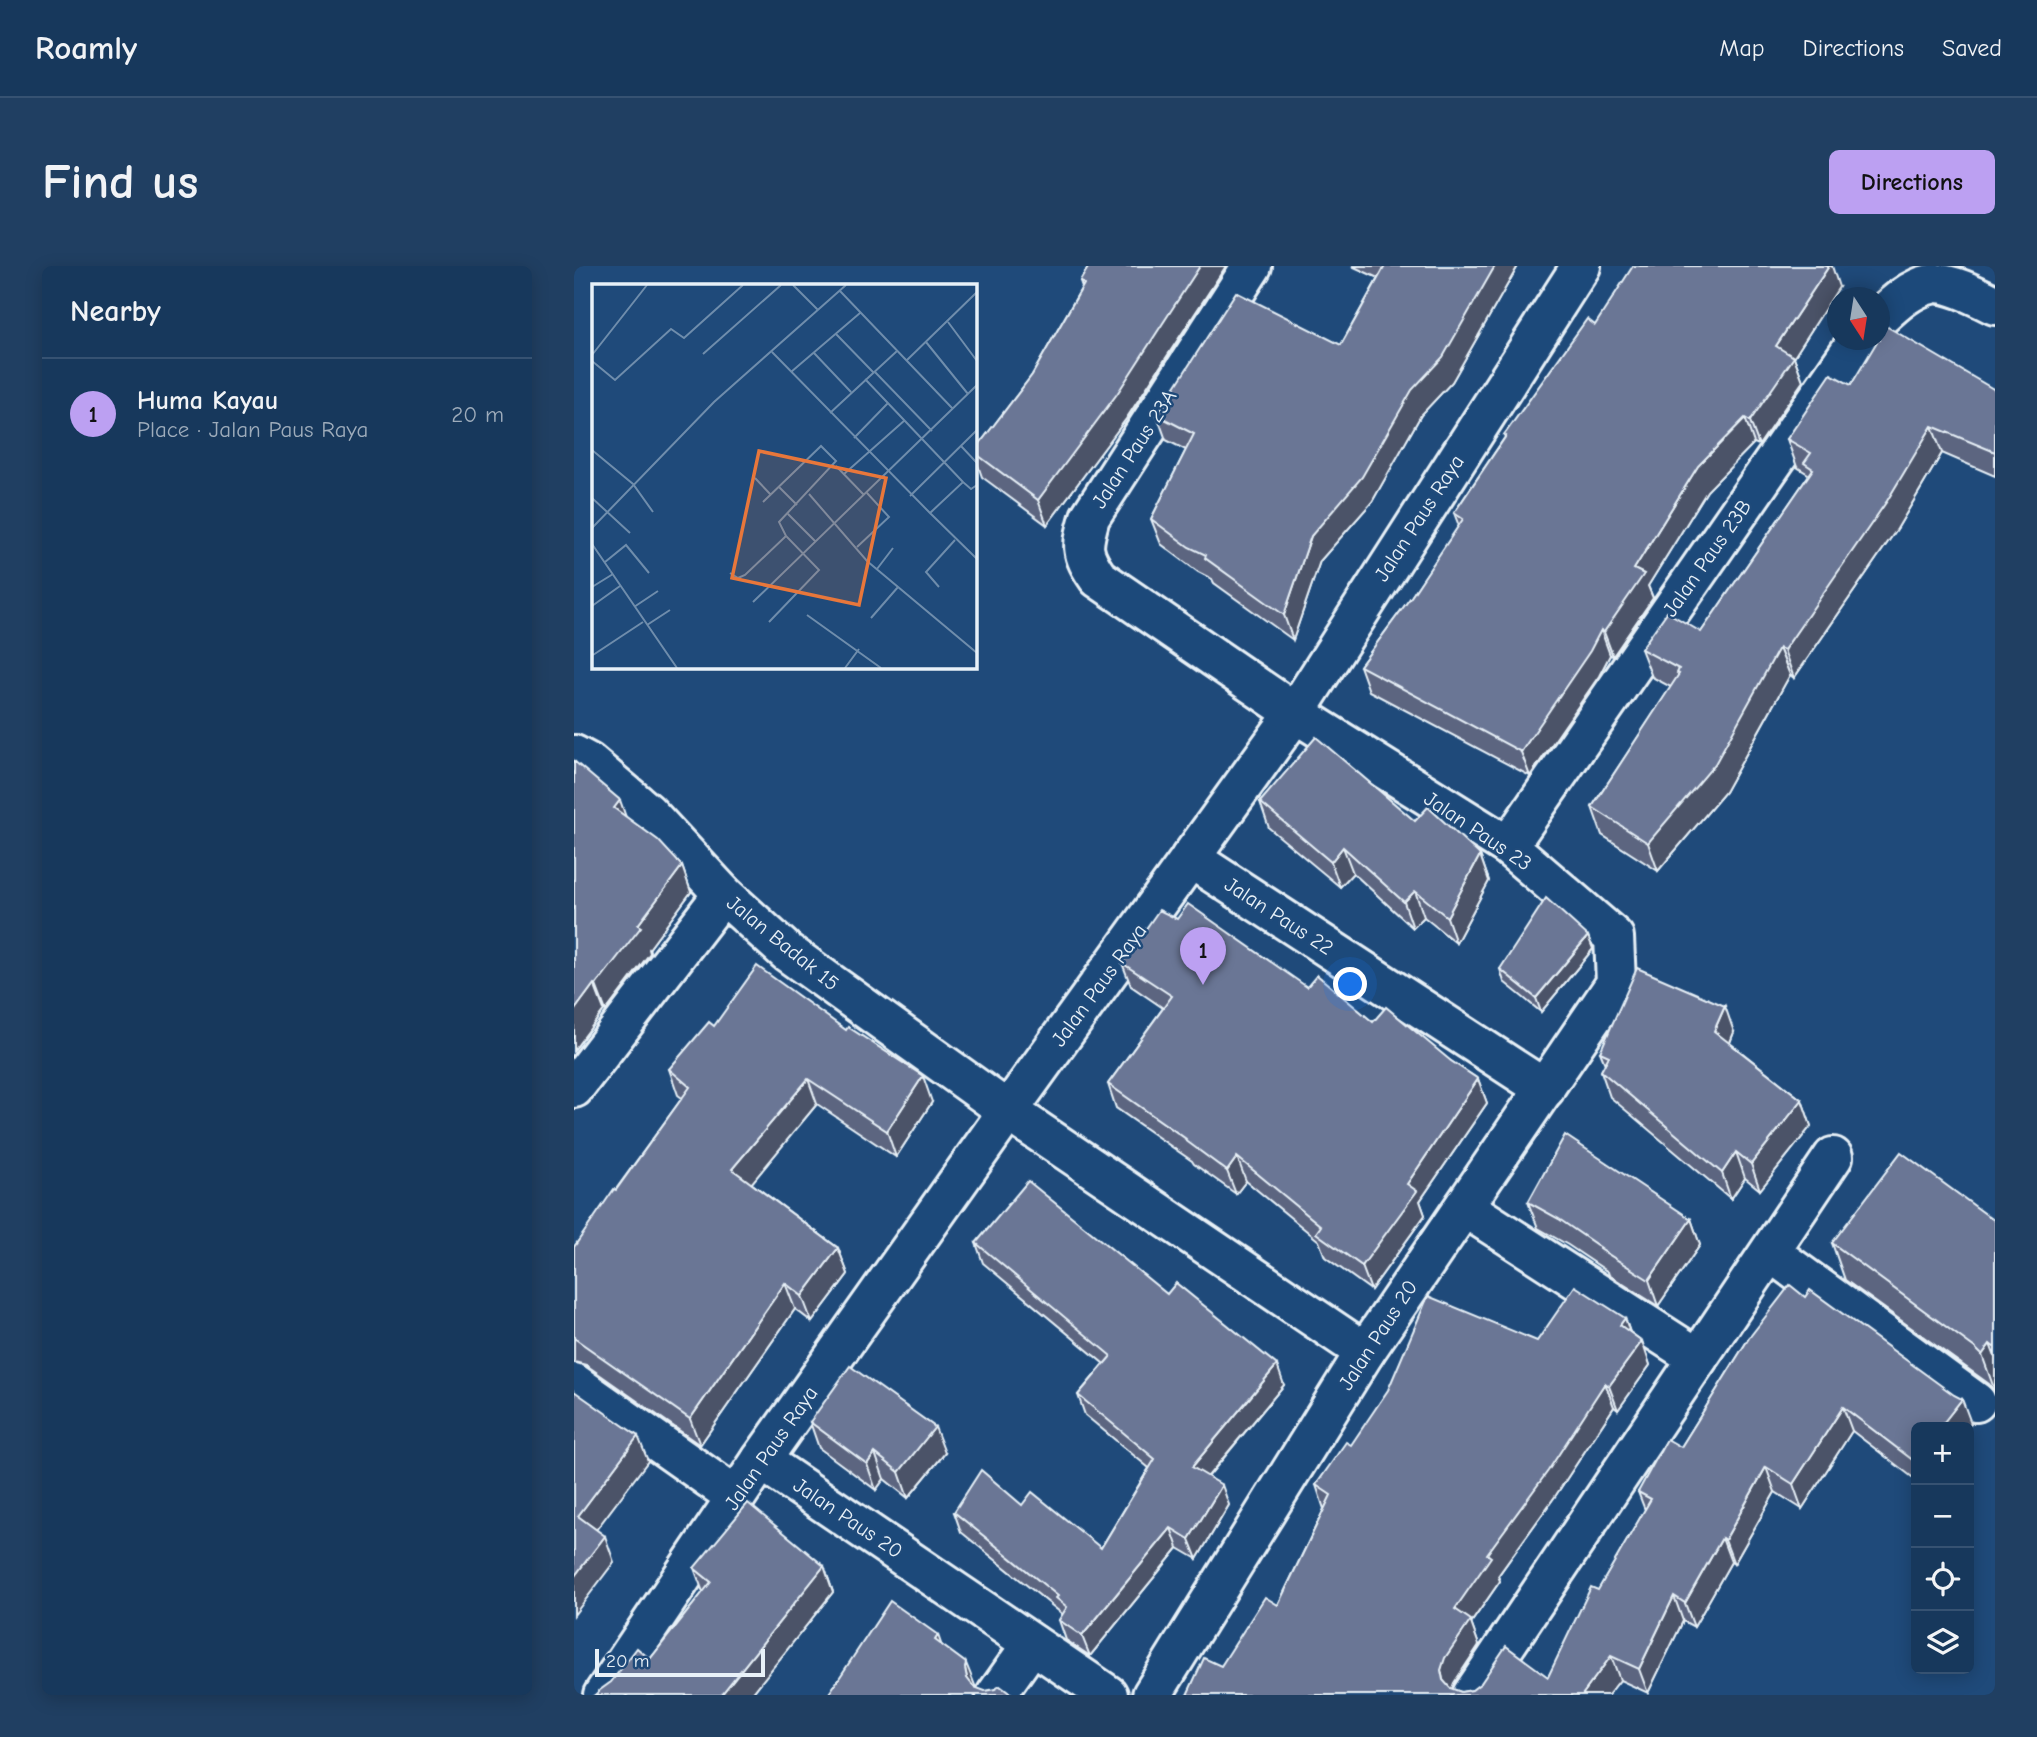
<!DOCTYPE html>
<meta charset="utf-8">
<style>
body{margin:0;font-family:"Comic Neue",sans-serif;background:#203f62;color:#f1f3f6}
.controls{position:absolute;right:21px;bottom:21px;display:grid;overflow:hidden;border-radius:10px;box-shadow:0 4px 18px #0003}
.controls button{width:63px;height:63px;display:grid;place-items:center;padding:0;border:0;border-bottom:2px solid #365272;background:#17385c;color:#f1f3f6;font:35px sans-serif}
.compass{position:absolute;left:1253px;top:21px;width:63px;height:63px;border-radius:50%;background:#17385c;box-shadow:0 4px 18px #0003;rotate:168deg}
.scale{position:absolute;left:21px;bottom:18px;width:170px;box-sizing:border-box;padding-left:7px;border:4px solid #e8f1f8;border-top:0;font-size:19px;line-height:24px;white-space:nowrap;color:#e8f1f8;-webkit-text-stroke:5px #1f4a7a;paint-order:stroke}
.you{position:absolute;left:777px;top:719px;width:24px;height:24px;margin:-18px;border:5px solid #fff;border-radius:50%;background:#1a73e8;box-shadow:0 0 0 10px #1a73e833}
.badge{display:grid;place-items:center;width:46px;height:46px;border-radius:50%;background:#bca0f2;color:#111;font-size:23px;font-weight:700}
.pin{position:absolute;translate:-50% -58px;filter:drop-shadow(0 2px 4px #0008)}
.pin::after{content:'';position:absolute;top:37px;width:24px;height:21px;background:inherit;clip-path:polygon(0 0,100% 0,50% 100%)}
.list{margin:0;padding:0;list-style:none}
h2{display:flex;justify-content:space-between;align-items:center;height:91px;margin:0;padding:0 28px;font-size:30px}
h2 small{font-size:23px;font-weight:400;color:#9eacbb}
.list li{display:grid;grid-template-columns:46px 1fr auto;gap:21px;align-items:center;box-sizing:border-box;height:112px;padding:0 28px;border-top:2px solid #365272}
.list b{display:block;font-size:26px;white-space:nowrap}
.list p{margin:0;font-size:23px;white-space:nowrap;color:#9eacbb}
.list em{font-size:23px;font-style:normal;color:#9eacbb}
.icon{flex:none;width:38px;height:38px;fill:none;stroke:currentColor;stroke-width:2;stroke-linecap:round;stroke-linejoin:round}
.map{position:relative;flex:none;width:1421px;height:1429px;overflow:hidden;border-radius:10px}
header{display:flex;align-items:center;gap:42px;box-sizing:border-box;height:98px;padding:0 35px;background:#17385c;border-bottom:2px solid #365272}
header strong{font-size:33px}
nav{display:flex;gap:38px;margin-inline-start:auto;font-size:24px}
.intro{display:flex;align-items:center;justify-content:space-between;box-sizing:border-box;height:168px;padding:0 42px}
h1{margin:0;font-size:49px}
.button{padding:18px 32px;border-radius:10px;background:#bca0f2;color:#111;font-size:24px;font-weight:700}
main{display:flex;gap:42px;padding:0 42px}
aside{flex:1;background:#17385c;border-radius:10px;box-shadow:0 4px 18px #0003}
.map>svg:first-child{display:block}
.lines{fill:none;stroke-linecap:round;stroke-linejoin:round}
.street-casing{stroke:#e8f1f8;stroke-width:44}
.street{stroke:#1f4a7a;stroke-width:38}
.wall{fill:#5c6580;stroke:#e8f1f8;stroke-width:2}
.shaded-wall{fill:#4b5368;stroke:#e8f1f8;stroke-width:2}
.building{fill:#6b7695;stroke:#e8f1f8;stroke-width:2}
.labels{text-anchor:middle;dominant-baseline:central;stroke-width:5;stroke-linejoin:round;paint-order:stroke}
.street-label{font-size:21px;fill:#e8f1f8;stroke:#1f4a7a}
.inset-road{fill:none;stroke:#6f8dac;stroke-width:2}
.view{fill:#e8773b;fill-opacity:0.15;stroke:#e8773b;stroke-width:3.5}
.inset-edge{fill:none;stroke:#e8f1f8;stroke-width:3.5}
</style>
<header>
<strong>Roamly</strong>
<nav><a>Map</a><a>Directions</a><a>Saved</a></nav>
</header>
<div class="intro"><h1>Find us</h1><a class="button">Directions</a></div>
<main>
<aside>
<h2>Nearby<small></small></h2>
<ul class="list">
<li><span class="badge">1</span><div><b>Huma Kayau</b><p>Place · Jalan Paus Raya</p></div><em>20 m</em></li>
</ul>
</aside>
<div class="map">
<svg width="1421" height="1429" viewBox="0 0 1421 1429">
<rect width="100%" height="100%" fill="#1f4a7a"/>
<filter id="ink" filterUnits="userSpaceOnUse"><feTurbulence type="fractalNoise" baseFrequency=".0143" numOctaves="2"/><feDisplacementMap in="SourceGraphic" scale="14" xChannelSelector="R" yChannelSelector="G"/><feConvolveMatrix kernelMatrix="1 2 1 2 8 2 1 2 1" color-interpolation-filters="sRGB"/></filter>
<g filter="url(#ink)">
<g class="lines">
<defs>
<g id="street">
<path d="M1306,51C1320,38 1337,22 1357,18C1372,14 1407,32 1421,39"/>
<path d="M0,489L15,497L73,546L149,628L213,686L434,845L791,1086"/>
<path d="M934,580L1284,74"/>
<path d="M616,592L971,823"/>
<path d="M0,822L149,628"/>
<path d="M890,941L1124,1092"/>
<path d="M1196,986L1402,1136"/>
<path d="M0,1117L162,1231"/>
<path d="M187,1194L534,1429"/>
<path d="M29,1429L187,1194L434,845L721,447L1007,0"/>
<path d="M422,1429L458,1378"/>
<path d="M578,1429L791,1086L1042,717L1040,671L934,580L721,447L524,312C506,286 508,280 516,251L678,0"/>
<path d="M898,1429L1259,891"/>
</g>
</defs>
<use href="#street" class="street-casing"/>
<use href="#street" class="street"/>
</g>
<g class="wall">
<path d="M515,0H652L552,153L473,259L408,211L401,191V184L458,109L508,21L506,15Z"/>
<path d="M778,0H944L878,116L847,149L798,236L746,295L719,374L640,317L638,313L624,306L587,278L577,253L612,184L592,174L583,149L767,79L804,12Z"/>
<path d="M1265,21L1220,91L1229,115L1185,179L1180,177L1133,225L1074,320L1079,332L1039,390L1036,389L1025,410L956,510L795,425L786,400L837,331L885,260L880,247L931,171L930,169L1021,59Z"/>
<path d="M1277,119L1421,124V210L1368,187L1323,263L1220,412L1216,409L1151,526L1084,605L1028,569L1018,541L1097,421L1078,411L1067,383L1127,366L1235,209L1234,208L1223,201L1213,173Z"/>
<path d="M0,495L52,551L108,600L117,626L75,683L76,687L32,745L30,744L0,784Z"/>
<path d="M686,536L841,555L906,589L915,615L882,677L850,651L839,662L779,607L766,621L695,562Z"/>
<path d="M1014,670L1019,683L967,746L930,716L926,703Z"/>
<path d="M548,697L733,721L799,756L877,795L904,813L913,837L846,935L851,949L797,1024L751,991L745,975L672,915L662,928L620,898L618,895L542,842L534,818L589,742L557,720Z"/>
<path d="M140,760L358,836L322,891L243,838L177,917L264,982L274,1008L238,1056L221,1043L126,1179L12,1099L0,1096V981L108,832L104,829L95,803Z"/>
<path d="M1160,766L1156,777L1228,834L1237,860L1186,924L1171,912L1157,933L1036,831L1027,805L1031,798L1026,786Z"/>
<path d="M954,936L1117,953L1126,979L1084,1040L1035,1009L1034,1006L994,979L964,962Z"/>
<path d="M1421,955V1126L1415,1118L1271,1014L1258,977Z"/>
<path d="M402,977L593,1028L710,1119L634,1211L655,1239L623,1293L604,1282L516,1390L492,1374L485,1354L488,1349L487,1347L387,1266L380,1246L448,1239L527,1282L575,1202L511,1149L504,1129L530,1098L409,997Z"/>
<path d="M1051,1052L1056,1066L1068,1075L1076,1099L1044,1144L1040,1141L982,1229L924,1310L926,1315L897,1357L905,1379L880,1417L878,1423L887,1426L974,1411L1071,1244L1064,1226L1107,1181L1175,1072L1397,1157L1342,1161V1214L1278,1165L1228,1243L1201,1226L1160,1298L1157,1296L1120,1361L1109,1355L1074,1427L1046,1414L1034,1429H613L647,1400L704,1339L750,1243L742,1219L777,1179L963,1075Z"/>
<path d="M236,1156L371,1187L334,1232L310,1213L302,1224L245,1182Z"/>
<path d="M250,1300L259,1326L177,1429H21L76,1393L129,1326L120,1302Z"/>
</g>
<g class="shaded-wall">
<path d="M626,0H652L552,153L473,259L464,234Z"/>
<path d="M921,0H944L878,116L847,149L798,236L746,295L719,374L710,349L737,270Z"/>
<path d="M1255,0H1258L1265,21L1220,91L1229,115L1185,179L1176,155L1202,80Z"/>
<path d="M1171,152L1180,177L1133,225L1074,320L1079,332L1039,390L1030,366L1060,303L1124,200Z"/>
<path d="M1358,160L1368,187L1323,263L1220,412L1210,384Z"/>
<path d="M1027,364L1036,389L1025,410L956,510L947,486Z"/>
<path d="M1205,382L1216,409L1151,526L1084,605L1074,577Z"/>
<path d="M46,534L55,560L40,542Z"/>
<path d="M769,581L779,607L766,621L757,596Z"/>
<path d="M906,589L915,615L882,677L873,651Z"/>
<path d="M108,600L117,626L75,683L76,687L32,745L22,719L64,659Z"/>
<path d="M841,625L850,651L839,662L830,636Z"/>
<path d="M1014,670L1019,683L967,746L962,732Z"/>
<path d="M20,718L30,744L0,784V745Z"/>
<path d="M1151,740L1160,766L1150,791L1140,765Z"/>
<path d="M349,810L358,836L322,891L313,865Z"/>
<path d="M234,813L243,838L168,929L158,903Z"/>
<path d="M904,813L913,837L846,935L851,949L797,1024L788,1000L833,918Z"/>
<path d="M1228,834L1237,860L1186,924L1177,898Z"/>
<path d="M1162,886L1171,912L1157,933L1148,907Z"/>
<path d="M663,891L672,915L662,928L653,905Z"/>
<path d="M1117,953L1126,979L1084,1040L1075,1014Z"/>
<path d="M264,982L274,1008L238,1056L228,1030Z"/>
<path d="M211,1017L221,1043L126,1179L116,1153Z"/>
<path d="M1051,1052L1059,1076L1046,1059Z"/>
<path d="M1068,1075L1076,1099L1044,1144L1035,1120Z"/>
<path d="M1416,1078L1421,1091V1125L1408,1089Z"/>
<path d="M703,1099L710,1119L625,1221L618,1201Z"/>
<path d="M1031,1117L1040,1141L982,1229L924,1310L926,1315L897,1357L905,1379L880,1417L876,1428L869,1414L867,1404L881,1343L913,1288Z"/>
<path d="M1388,1133L1397,1157L1394,1161H1366Z"/>
<path d="M1269,1141L1278,1165L1228,1243L1219,1218Z"/>
<path d="M361,1161L371,1187L334,1232L325,1206Z"/>
<path d="M64,1170L74,1195L13,1276L4,1250Z"/>
<path d="M301,1187L310,1213L302,1224L293,1198Z"/>
<path d="M1192,1201L1201,1226L1160,1298L1151,1274Z"/>
<path d="M648,1219L655,1239L623,1293L615,1273Z"/>
<path d="M597,1262L604,1282L516,1390L508,1370Z"/>
<path d="M31,1270L40,1296L0,1349V1311Z"/>
<path d="M1148,1272L1157,1296L1120,1361L1111,1337Z"/>
<path d="M250,1300L259,1326L177,1429H147Z"/>
<path d="M1100,1330L1109,1355L1074,1427L1065,1403Z"/>
<path d="M364,1369L373,1395L361,1374Z"/>
<path d="M1037,1390L1046,1414L1034,1429H1008Z"/>
<path d="M392,1397L402,1422L400,1429L393,1412L391,1402Z"/>
</g>
<g class="building">
<path d="M515,0H626L543,128L464,234L401,187V184L458,109L510,18L506,15Z"/>
<path d="M811,0H921L869,91L838,124L788,211L737,270L710,349L631,292L632,289L615,281L577,253L620,168L583,149L662,26L767,79Z"/>
<path d="M1059,0H1255L1202,80L1220,91L1176,155L1171,152L1124,200L1060,303L1070,308L1030,366L1027,364L1016,385L947,486L786,400L837,331L889,253L880,247L932,170L930,169L1013,53L1021,59Z"/>
<path d="M1312,60L1421,124V186L1358,160L1313,235L1210,384L1205,382L1141,498L1074,577L1018,541L1105,408L1103,407L1105,403L1067,383L1093,346L1127,366L1239,203L1230,197L1237,187L1213,173L1257,108L1277,119L1304,74H1306V70Z"/>
<path d="M742,471L841,555L854,541L906,589L873,651L841,625L830,636L769,581L757,596L686,536Z"/>
<path d="M0,495L46,534L40,542L84,574L108,600L64,659L67,661L22,719L20,718L0,745Z"/>
<path d="M972,632L1014,670L962,732L926,703Z"/>
<path d="M614,638L733,721L743,709L799,756L812,741L877,795L904,813L833,918L843,925L788,1000L742,967L747,960L663,891L653,905L611,874L612,873L534,818L598,730L548,697L585,644L603,653Z"/>
<path d="M183,700L272,764L274,761L349,810L313,865L234,813L158,903L264,982L228,1030L211,1017L116,1153L0,1072V981L40,923L42,924L116,821L95,803L135,756L140,760Z"/>
<path d="M1063,702L1151,740L1140,765L1228,834L1177,898L1162,886L1148,907L1027,805L1035,790L1026,786Z"/>
<path d="M991,869L1117,953L1075,1014L1026,983L1027,982L985,953L954,936Z"/>
<path d="M1327,886L1421,955V1082L1416,1078L1408,1089L1401,1082L1258,977Z"/>
<path d="M454,915L593,1028L602,1017L703,1099L618,1201L648,1219L615,1273L597,1262L508,1370L485,1354L493,1341L482,1332L484,1330L380,1246L407,1204L448,1239L458,1226L527,1282L581,1193L504,1129L537,1090L402,977Z"/>
<path d="M1216,1019L1231,1031L1236,1024L1380,1129L1388,1133L1366,1161H1342V1192L1340,1195L1269,1141L1219,1218L1192,1201L1151,1274L1148,1272L1111,1337L1100,1330L1065,1403L1037,1390L1008,1429H613L630,1392L647,1400L691,1331L704,1339L757,1229L742,1219L772,1176L777,1179L814,1124L854,1030L963,1075L1001,1020L1051,1052L1046,1059L1068,1075L1035,1120L1031,1117L974,1205L913,1288L917,1291L881,1343L897,1354L871,1392L867,1404L869,1414L876,1422L887,1426L898,1424L907,1417L932,1380L974,1411L1017,1321L1024,1324L1077,1233L1064,1226L1093,1173L1107,1181L1175,1072Z"/>
<path d="M276,1100L361,1161L325,1206L301,1187L293,1198L236,1156Z"/>
<path d="M0,1125L64,1170L4,1250L31,1270L0,1311Z"/>
<path d="M174,1237L250,1300L147,1429H21L26,1424L37,1416L63,1382L76,1393L137,1316L120,1302Z"/>
<path d="M316,1335L364,1369L361,1374L392,1397L391,1402L393,1412L400,1421L411,1425L421,1423L426,1420L438,1429H254Z"/>
</g>
</g>
<g class="labels">
<g class="street-label">
<text transform="translate(560 183) rotate(-57)">Jalan Paus 23A</text>
<text transform="translate(845 252) rotate(-57)">Jalan Paus Raya</text>
<text transform="translate(1133 292) rotate(-55)">Jalan Paus 23B</text>
<text transform="translate(904 565) rotate(34)">Jalan Paus 23</text>
<text transform="translate(705 650) rotate(33)">Jalan Paus 22</text>
<text transform="translate(209 677) rotate(39)">Jalan Badak 15</text>
<text transform="translate(525 719) rotate(-54)">Jalan Paus Raya</text>
<text transform="translate(804 1069) rotate(-57)">Jalan Paus 20</text>
<text transform="translate(197 1182) rotate(-55)">Jalan Paus Raya</text>
<text transform="translate(274 1252) rotate(34)">Jalan Paus 20</text>
</g>
</g>
<g transform="translate(18 18)">
<rect width="385" height="385" fill="#1f4a7a"/>
<path class="inset-road" d="M201,1L226,26M248,7L361,125M356,38L385,77M244,50L281,88M334,58L376,110M180,68L338,229L371,198L379,205L385,201M222,69L259,108M111,70L189,1M0,71L55,1M0,77L23,96L79,45L92,54L151,1M314,77L385,8M282,87L340,147M199,88L268,29M273,95L371,198M238,129L305,67M262,154L296,119M369,162L385,179M0,166L41,200L61,228M244,182L272,211M252,190L313,136M163,194L179,211M187,203L205,221M217,210L275,277L385,369M318,212L385,146M0,214L38,249M171,218L229,162L244,177L187,238L194,252L227,286L177,338M338,229L385,275M196,230L223,257M0,244L122,118L254,1M0,260L85,384M265,263L297,233L275,209M13,278L34,261L57,289M285,285L301,264M138,289L146,294L153,291L194,252M0,303L21,290M347,303L334,288L363,256M161,318L385,101M0,322L28,302M42,323L66,307M215,331L289,384M279,334L306,303M55,341L78,326M1,371L51,338M253,384L267,365"/>
<path class="view" d="M167,167L294,194L267,321L140,294Z"/>
<rect width="385" height="385" class="inset-edge"/>
</g>
</svg>
<div class="controls">
<button>+</button>
<button>−</button>
<button><svg class="icon" aria-label="locate" viewBox="0 0 24 24"><circle cx="12" cy="12" r="6"/><path d="M12 2v4M12 18v4M2 12h4M18 12h4"/></svg></button>
<button><svg class="icon" aria-label="layers" viewBox="0 0 24 24"><path d="M12 4l9 5-9 5-9-5zM3 14l9 5 9-5"/></svg></button>
</div>
<svg class="compass" viewBox="-18 -18 36 36"><path d="M0-13l5 13h-10z" fill="#e53935"/><path d="M0 13l5-13h-10z" fill="#9eacbb"/></svg>
<div class="scale">20 m</div>
<div class="you"></div>
<div class="pin badge" style="left:629px;top:719px">1</div>
</div>
</main>
